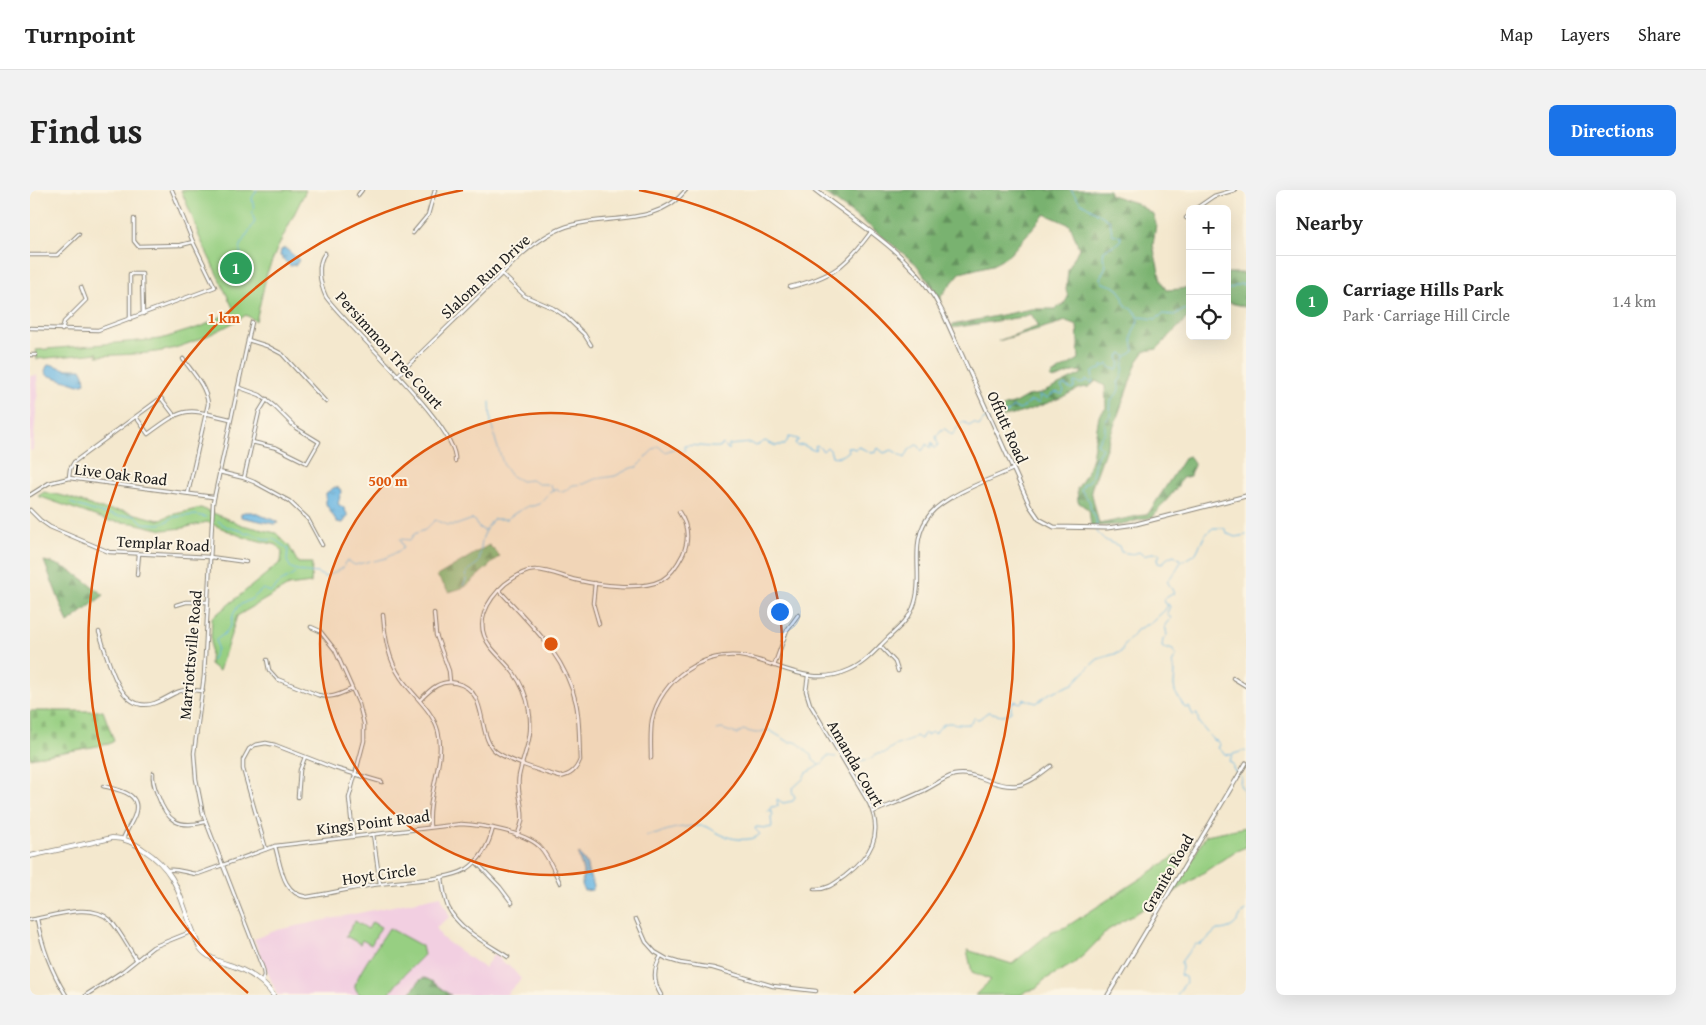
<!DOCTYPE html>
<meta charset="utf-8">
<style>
body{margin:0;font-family:"Gentium Book Plus",serif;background:#f2f2f2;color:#222}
.controls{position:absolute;right:15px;top:15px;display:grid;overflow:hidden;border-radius:8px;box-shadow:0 5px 20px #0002}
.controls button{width:45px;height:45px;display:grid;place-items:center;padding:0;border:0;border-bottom:1px solid #e0e0e0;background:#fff;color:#222;font:25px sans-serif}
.you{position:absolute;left:749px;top:421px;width:18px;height:18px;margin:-12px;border:4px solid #fff;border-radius:50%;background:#1a73e8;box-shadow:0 0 0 8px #1a73e833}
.badge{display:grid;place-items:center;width:32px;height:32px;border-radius:50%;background:#1a73e8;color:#fff;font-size:16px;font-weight:700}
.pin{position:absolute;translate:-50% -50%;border:2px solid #fff;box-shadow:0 1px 5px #0006}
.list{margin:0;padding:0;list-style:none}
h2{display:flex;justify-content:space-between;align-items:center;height:65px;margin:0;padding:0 20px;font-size:21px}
h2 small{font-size:16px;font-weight:400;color:#767676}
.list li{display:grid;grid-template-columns:32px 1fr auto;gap:15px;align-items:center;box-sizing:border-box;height:90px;padding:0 20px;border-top:1px solid #e0e0e0}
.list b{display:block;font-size:19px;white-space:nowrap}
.list p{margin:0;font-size:16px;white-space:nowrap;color:#767676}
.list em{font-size:16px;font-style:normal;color:#767676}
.icon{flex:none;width:28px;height:28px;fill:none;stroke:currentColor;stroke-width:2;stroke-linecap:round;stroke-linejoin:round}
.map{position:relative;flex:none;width:1216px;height:805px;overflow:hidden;border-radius:8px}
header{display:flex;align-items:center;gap:30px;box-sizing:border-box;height:70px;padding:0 25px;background:#fff;border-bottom:1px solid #e0e0e0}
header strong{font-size:24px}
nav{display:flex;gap:28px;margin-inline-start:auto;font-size:18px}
.intro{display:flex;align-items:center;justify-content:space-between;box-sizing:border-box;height:120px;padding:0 30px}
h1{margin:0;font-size:35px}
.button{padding:12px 22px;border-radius:8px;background:#1a73e8;color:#fff;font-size:18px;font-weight:700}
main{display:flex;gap:30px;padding:0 30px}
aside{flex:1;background:#fff;border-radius:8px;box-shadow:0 5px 20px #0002}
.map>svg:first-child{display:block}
.built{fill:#f2cfe1}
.green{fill:#97cf82;stroke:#5a764f}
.forest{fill:url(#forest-firs);stroke:#4a6746}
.cemetery{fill:url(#cemetery-stones);stroke:#5a764f}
.water{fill:url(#water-ripples);stroke:#42687f}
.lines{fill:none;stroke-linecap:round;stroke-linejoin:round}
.stream{stroke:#68b5e2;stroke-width:1}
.minor-casing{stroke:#888275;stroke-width:4.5}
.tertiary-casing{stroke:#888275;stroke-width:5}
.secondary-casing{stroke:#888275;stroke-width:5.5}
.minor{stroke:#fff;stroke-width:2.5}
.tertiary{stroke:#fff;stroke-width:3}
.secondary{stroke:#fff;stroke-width:4}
.ring{fill:none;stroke:#de560d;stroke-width:2.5}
.labels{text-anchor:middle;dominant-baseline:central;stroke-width:4;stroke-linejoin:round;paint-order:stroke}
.street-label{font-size:16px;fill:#1c1c1c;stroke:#fcf5e5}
.centre{fill:#de560d;stroke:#fcf5e5;stroke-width:2.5}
.ring-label{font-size:15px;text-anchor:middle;font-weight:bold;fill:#de560d;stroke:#fcf5e5;stroke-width:4;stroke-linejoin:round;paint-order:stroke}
</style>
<header>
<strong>Turnpoint</strong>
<nav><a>Map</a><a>Layers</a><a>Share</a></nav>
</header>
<div class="intro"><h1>Find us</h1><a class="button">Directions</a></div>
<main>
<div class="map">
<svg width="1216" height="805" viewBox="0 0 1216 805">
<defs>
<pattern id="forest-firs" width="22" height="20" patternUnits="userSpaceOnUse" patternTransform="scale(1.25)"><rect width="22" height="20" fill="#79b270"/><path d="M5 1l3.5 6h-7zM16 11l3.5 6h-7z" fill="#62905b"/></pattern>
<pattern id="cemetery-stones" width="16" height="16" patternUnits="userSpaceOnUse" patternTransform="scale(1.25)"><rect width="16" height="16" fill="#97cf82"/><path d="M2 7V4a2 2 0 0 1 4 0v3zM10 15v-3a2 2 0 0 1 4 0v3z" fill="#82b170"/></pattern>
<pattern id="water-ripples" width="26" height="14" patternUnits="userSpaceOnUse" patternTransform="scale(1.25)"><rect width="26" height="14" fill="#68b5e2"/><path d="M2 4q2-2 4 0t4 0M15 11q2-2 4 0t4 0" fill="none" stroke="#5592b6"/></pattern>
</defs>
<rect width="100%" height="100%" fill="#fcf5e5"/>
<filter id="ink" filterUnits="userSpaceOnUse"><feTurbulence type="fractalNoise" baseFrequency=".02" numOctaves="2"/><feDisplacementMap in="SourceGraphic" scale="10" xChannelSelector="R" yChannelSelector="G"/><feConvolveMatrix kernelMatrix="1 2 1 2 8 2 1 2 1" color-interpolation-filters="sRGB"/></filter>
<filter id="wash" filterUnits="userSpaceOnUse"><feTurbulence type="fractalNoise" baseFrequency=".0096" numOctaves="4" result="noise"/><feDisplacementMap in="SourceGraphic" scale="20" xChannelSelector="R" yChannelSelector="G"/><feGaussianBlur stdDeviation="1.12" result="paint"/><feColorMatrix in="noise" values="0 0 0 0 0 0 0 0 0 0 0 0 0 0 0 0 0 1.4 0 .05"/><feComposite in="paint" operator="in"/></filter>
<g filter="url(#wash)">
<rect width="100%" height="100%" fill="#f4e8ce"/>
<g class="built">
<path d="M7,185L8,199L3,260L0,261V186Z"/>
<path d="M411,706L420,727L406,737L412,748L454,778L465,763L468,765L472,773L479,775L491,789L476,805H247L224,749L247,740Z"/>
</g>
<g class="green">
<path d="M151,0H276L247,59L237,83L226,131L216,125C194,139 170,150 145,158C121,165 93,164 67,166L68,163L7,169L6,160L131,149L173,136L204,120L168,44L169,43Z"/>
<path d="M14,302L38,307L71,319L94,321L129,330L141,325L171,318L212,335L246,343L259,356L268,373H282L281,393L258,396L207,426L189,481L180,474L182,428L251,372L252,362L247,355L213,347L177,332L153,338L133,340L103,333L79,331L8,306Z"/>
<path d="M1216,637V657L1204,662L1143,703L1176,645Z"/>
<path d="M1162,655L1132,708L1078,740L1055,764L1043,774L1014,790L1006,799L996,801L991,805H945L961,790L942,782L937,760L982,774L1022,741L1036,737Z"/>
<path d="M325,731L338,739L342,732L351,737L341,755L332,750L330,754L316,746Z"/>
<path d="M359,738L392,756L394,765L374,785L358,805H330C329,804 326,800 325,798C323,789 353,748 359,738Z"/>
</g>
<g class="forest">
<path d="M790,0H1079L1081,5L1106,13L1123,24L1126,34L1123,55L1131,91L1136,100L1151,99L1160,96V125L1127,159L1115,161L1107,172L1061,300L1069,334L1118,324L1155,267L1159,266C1169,277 1161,276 1160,286L1152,288C1144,305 1133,312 1123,327L1087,335L1061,336L1059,320L1048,312L1047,299L1057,283L1062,267L1069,226L1076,218L1075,196L1066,191L1059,197C1048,197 1040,204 1030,208C1012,215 992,224 973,227L968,222L974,216L983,214L997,206L1010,204L1051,184L1052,182C1042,179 1032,188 1022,189L1020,187L1023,184L1049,169L1047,135L1036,131L968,151L1009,136L1001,124L992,127L922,138V135L1001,119H1025L1034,114L1038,107L1036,100L1038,80L1049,58L1040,35L1015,24L980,64L970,71L962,75L930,83L911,106V113L907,104L886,74L842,38Z"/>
<path d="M1197,83H1216V117L1197,112Z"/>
<path d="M459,355L470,366L435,397L419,402L407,386Z"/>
<path d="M14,371C38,375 55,391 74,405L38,433Z"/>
<path d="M394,788C404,790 412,801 421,805H379L390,790Z"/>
</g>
<path class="cemetery" d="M0,521H73L84,551L79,554L0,568Z"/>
<g class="water">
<path d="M255,58L269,70L266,75L260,76L250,66L251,60Z"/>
<path d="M20,174L35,179H51L54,185L55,193L49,195L17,185L15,181L17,176Z"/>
<path d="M305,297L309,298L311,302L308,314L314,318L318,326L313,333L307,332L296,314V303Z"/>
<path d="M214,322H222L246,331L248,333L244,334L211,327V324Z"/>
<path d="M549,663L557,675L558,682L564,696L562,700L554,701L552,694L553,682L548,664Z"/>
</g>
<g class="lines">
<g class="stream">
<path d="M1041,0L1050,12L1080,31L1082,44L1091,46L1090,52L1074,60L1073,67L1076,76L1070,88L1073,93C1080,95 1090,97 1092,105C1094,109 1093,113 1097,116C1100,119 1107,122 1108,127C1109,134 1103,139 1102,146C1101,151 1104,156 1104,161L1097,166"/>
<path d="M206,87L214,78C214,72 211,68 210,62C210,50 221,41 225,31L222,24L224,19L222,8L227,0"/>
<path d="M1197,100L1210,94L1216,95"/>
<path d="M1109,127L1126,129L1133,124L1144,125L1160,117"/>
<path d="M1096,167C1091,176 1096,185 1088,192C1091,202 1087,203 1081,211L1080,226L1075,232V242L1067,253L1072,258C1070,262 1067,266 1066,269C1062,278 1065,291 1054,294L1051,300L1060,312V317L1066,329L1067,342L1075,350L1089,356L1091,362L1103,364L1109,362L1114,366L1122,363H1129L1130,365L1127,369L1128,373L1131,374L1139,367L1144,365L1152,371"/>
<path d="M460,212L461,232L466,252L474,276L480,285L491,291L501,290L509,294H517L521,296L523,301"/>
<path d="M962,227L971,223H977L983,217L990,220L1001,211L1009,213L1010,210L1009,205L1017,208L1025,202L1032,204L1034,201L1031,197L1034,195L1042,199L1044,197V192L1051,194L1057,190L1062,193L1063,190L1062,183L1068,179L1070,180L1072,176H1076L1078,174L1081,178L1087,180L1090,175L1088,167L1092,163L1096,167"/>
<path d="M40,313L67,322L89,326L105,325L113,333L128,334L134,333L144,327L166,325L176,327"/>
<path d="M188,331L197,337L212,341L215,344L220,343L237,350L244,349L258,359L257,371L261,378L270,381"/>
<path d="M1216,345L1205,347L1198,344L1194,338H1183L1175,345L1166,363L1150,373L1146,381L1137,391L1144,403L1134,409L1135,413L1140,416L1137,423L1141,428L1135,435L1137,445L1133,449L1132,457L1135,459H1142L1146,466L1142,473L1145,482L1144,495L1145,502L1155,518L1159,517L1163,525L1167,524L1169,533L1183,550L1187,551L1190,555L1188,558C1191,560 1192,562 1195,564C1200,567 1209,561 1216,561"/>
<path d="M344,371L356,368L372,359L373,356L370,349L380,350L384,344L395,340L405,330L417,335H426L443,329L448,337L455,341L463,329H477L485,323L498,316H503L509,314L519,303L526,299L533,302L543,295L554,294L565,289L585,286L601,278L607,277C609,274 624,258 628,256L635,262L646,258L652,263L655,260L654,256C666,254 677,258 690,257L693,254L699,260V255L721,253L726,256L735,251L746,256L749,255H755L759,247L768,249V251L765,252L767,256L773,255L783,260L786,259L785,256L787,255L793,261L797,257L800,260L802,266C808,268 815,265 819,261L817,257H820L825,259L829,257L842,263L846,262L848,258L854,263L862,260L875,268L879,260L886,255L889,256L892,261L897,254L900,258L902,252L904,258H905L908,255L906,247L911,240L915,239L922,245L932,232L936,233L939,236L944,233L949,236L954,229H959"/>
<path d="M433,396L436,390L437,382L449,372L452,350L455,342"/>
<path d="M182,470L187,459L186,450L194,444L201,436L203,425L208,416L223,408L233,399L241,402C245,400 245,396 249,393C255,389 262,387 267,381L287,383L295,387L313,378L315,372L317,371L325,375L340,371"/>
<path d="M687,540L692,539L707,544L713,540L725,543L739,540L759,552C770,549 773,561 782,565L783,570L789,575"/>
<path d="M1202,566L1199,572L1203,574V579L1211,586L1210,595L1214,601V609L1216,614"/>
<path d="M820,571C829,570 840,572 846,564L856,563C863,552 878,555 886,546L891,549L894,543L897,545L902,542L905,544C916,526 921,536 939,534L944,528L949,529L958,522C967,523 971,528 981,522V516L984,511L990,513L995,509L1006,513L1008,512L1020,503L1043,494L1060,476L1068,469L1091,462L1095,454L1108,439L1122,432L1135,420L1138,414"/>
<path d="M616,646C620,644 624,645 627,644C641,638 655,636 669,636C679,635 682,641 690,644C699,649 722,653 730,644L725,639L726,637L737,638L742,637L741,628L743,625L741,621L738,622L741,617L748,616L747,609L753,613L763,611L765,607L762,602L763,598L773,589L775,584L793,573L797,566L806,567"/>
<path d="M1147,805L1156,792L1155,787L1150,785L1152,778L1151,772C1155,767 1159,760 1164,756C1169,751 1166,757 1172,753C1178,749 1182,744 1187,740C1200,740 1207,735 1212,723L1216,721"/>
</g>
</g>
</g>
<g filter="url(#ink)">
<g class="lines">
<defs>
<g id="minor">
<path d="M328,5L332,0"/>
<path d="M1165,19L1184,6L1205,0"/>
<path d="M1156,28L1160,24"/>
<path d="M104,29V51L108,56L151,55L163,52"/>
<path d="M383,43L398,25L405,0"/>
<path d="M295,63C286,75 290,94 296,107C319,139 430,238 425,271"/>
<path d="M0,65H27L49,44"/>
<path d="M471,83L495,106L523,118L535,126L554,144L561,155"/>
<path d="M760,97C802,87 815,77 841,42"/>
<path d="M100,129V84H112L113,124"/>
<path d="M222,132L183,313L174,486L164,563L166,589L173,624L233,779L234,785L232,792"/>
<path d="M0,138L68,140L185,97L163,52L142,0"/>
<path d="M32,140L34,132L56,110L51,97"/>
<path d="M218,150L237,156L252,164L296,212"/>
<path d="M0,165H6"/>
<path d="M153,169C163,183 176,196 178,214L158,303"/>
<path d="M367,186L492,64C507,51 523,40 542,35C581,25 628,35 656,0"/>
<path d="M208,197L230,205L244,216L266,238L289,252L277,273L247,258L222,252"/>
<path d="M106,227L118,244C156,216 155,218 200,229"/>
<path d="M189,282L214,288L224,292L259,311L278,329L292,355"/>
<path d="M39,287L40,279L44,272L131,208L144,225"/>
<path d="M214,288L229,222L237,209"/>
<path d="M0,305L19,293L39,288L183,307"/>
<path d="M0,320L10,330L20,337L79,362L180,367L216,372"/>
<path d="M107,385L109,364"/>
<path d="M565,393L563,413L569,434"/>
<path d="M146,415L156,412H178"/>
<path d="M404,423L406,445L419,481L420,491"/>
<path d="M353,425C355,447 358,469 371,488C383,506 402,519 408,541C416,570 397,604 400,636"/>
<path d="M281,437L290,441L305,460L329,514L334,534V551L319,608L323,646"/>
<path d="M69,442C78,466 88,526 125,513C148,504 144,497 173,501"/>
<path d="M850,456L865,472L868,481"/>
<path d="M237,470L239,480L247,489L288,505C302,509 310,504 322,499"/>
<path d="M744,476L757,440L768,425"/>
<path d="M778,486L776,501L780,514L839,613C854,645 841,666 815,686C804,694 797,700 784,699"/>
<path d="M1203,488L1216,496"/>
<path d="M390,510C400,500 410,489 426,493C458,500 447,540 463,559C472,569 516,583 530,587C541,585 546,580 550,570C549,551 550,531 546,513C536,466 500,434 469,400"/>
<path d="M621,568C621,556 620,543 622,530C631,489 674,459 716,467C752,475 782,497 819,480C834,474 845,461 856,450C866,440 878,431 883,418C896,386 876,353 901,323C916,305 961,289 983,279"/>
<path d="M123,583C122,592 125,598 128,606C137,631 148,639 175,632"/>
<path d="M73,596C89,600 114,603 104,627C101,634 96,641 93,649"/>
<path d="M268,607L270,580L275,567"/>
<path d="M843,622C860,615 877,609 893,601C904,596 913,588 924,585C933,583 943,585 951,588C985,601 993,598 1021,576"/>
<path d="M343,644L350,694"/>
<path d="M487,646C489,641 491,636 492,631C494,616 486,601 489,586C494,561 504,548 499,520C497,506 491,493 483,482C476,473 467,465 460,456C443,434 457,410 475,394C483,388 495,380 505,380C519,380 533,387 546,390C568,395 611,401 632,390C642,384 648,374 653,364C660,348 658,335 649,322"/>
<path d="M245,656C251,676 252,704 277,707C302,703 326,697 350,694C375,690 416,691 437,679C452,669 459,654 463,638"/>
<path d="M236,659L213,579V570L219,559L225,555L236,553L245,555L304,578L352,592"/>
<path d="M446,672L470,697L482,713"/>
<path d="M138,680C147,678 158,684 168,684L245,656L431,634C451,635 494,642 509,656C518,665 524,681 530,693"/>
<path d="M412,687C413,697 414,707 418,717C429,740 458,754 478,767"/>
<path d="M7,729C12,757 21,781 36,805"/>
<path d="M606,729L616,752L625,762L637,769L650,773L683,778L743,796L786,801"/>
<path d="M0,730C23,726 61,712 80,730C90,741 98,757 106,769"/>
<path d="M56,805L93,781L123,757L163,741"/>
<path d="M631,805C623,792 623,779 631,766"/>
</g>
<g id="tertiary">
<path d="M785,0C833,38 885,65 913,123L1000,316L1009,329L1024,337L1077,338L1106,334L1216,306"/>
<path d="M1078,805L1216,573"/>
</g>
<path id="secondary" d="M0,666L82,648C95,648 104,653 114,660C145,680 149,703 161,736C164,743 166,751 170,758C178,769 191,772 203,776C219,782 233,790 243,805"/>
</defs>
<use href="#minor" class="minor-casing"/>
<use href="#tertiary" class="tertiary-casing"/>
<use href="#secondary" class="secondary-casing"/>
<use href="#minor" class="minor"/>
<use href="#tertiary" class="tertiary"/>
<use href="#secondary" class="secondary"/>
</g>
</g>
<circle cx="521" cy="454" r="231" fill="#de560d" fill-opacity=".12"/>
<g class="ring">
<circle cx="521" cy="454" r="231"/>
<path d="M218 803A462 462 0 0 1 433 0M609 0A462 462 0 0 1 824 803"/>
</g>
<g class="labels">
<g class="street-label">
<text transform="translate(455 86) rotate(-43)">Slalom Run Drive</text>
<text transform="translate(360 160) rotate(48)">Persimmon Tree Court</text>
<text transform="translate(978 237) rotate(66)">Offutt Road</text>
<text transform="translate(91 284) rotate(7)">Live Oak Road</text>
<text transform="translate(133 353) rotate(3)">Templar Road</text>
<text transform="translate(160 465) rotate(-85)">Marriottsville Road</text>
<text transform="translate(826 573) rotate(60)">Amanda Court</text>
<text transform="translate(343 632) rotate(-7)">Kings Point Road</text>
<text transform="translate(1137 683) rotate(-60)">Granite Road</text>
<text transform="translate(349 684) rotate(-8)">Hoyt Circle</text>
</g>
</g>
<circle cx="521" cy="454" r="8" class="centre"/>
<g class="ring-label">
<text x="194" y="133">1 km</text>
<text x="358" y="296">500 m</text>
</g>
</svg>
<div class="controls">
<button>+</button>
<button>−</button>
<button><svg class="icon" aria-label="locate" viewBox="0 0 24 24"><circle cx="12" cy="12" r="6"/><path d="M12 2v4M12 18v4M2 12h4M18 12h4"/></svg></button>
</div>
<div class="you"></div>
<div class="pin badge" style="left:206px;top:78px;background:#2e9e5b">1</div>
</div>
<aside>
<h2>Nearby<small></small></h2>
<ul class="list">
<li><span class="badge" style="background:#2e9e5b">1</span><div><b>Carriage Hills Park</b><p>Park · Carriage Hill Circle</p></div><em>1.4 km</em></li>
</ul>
</aside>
</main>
